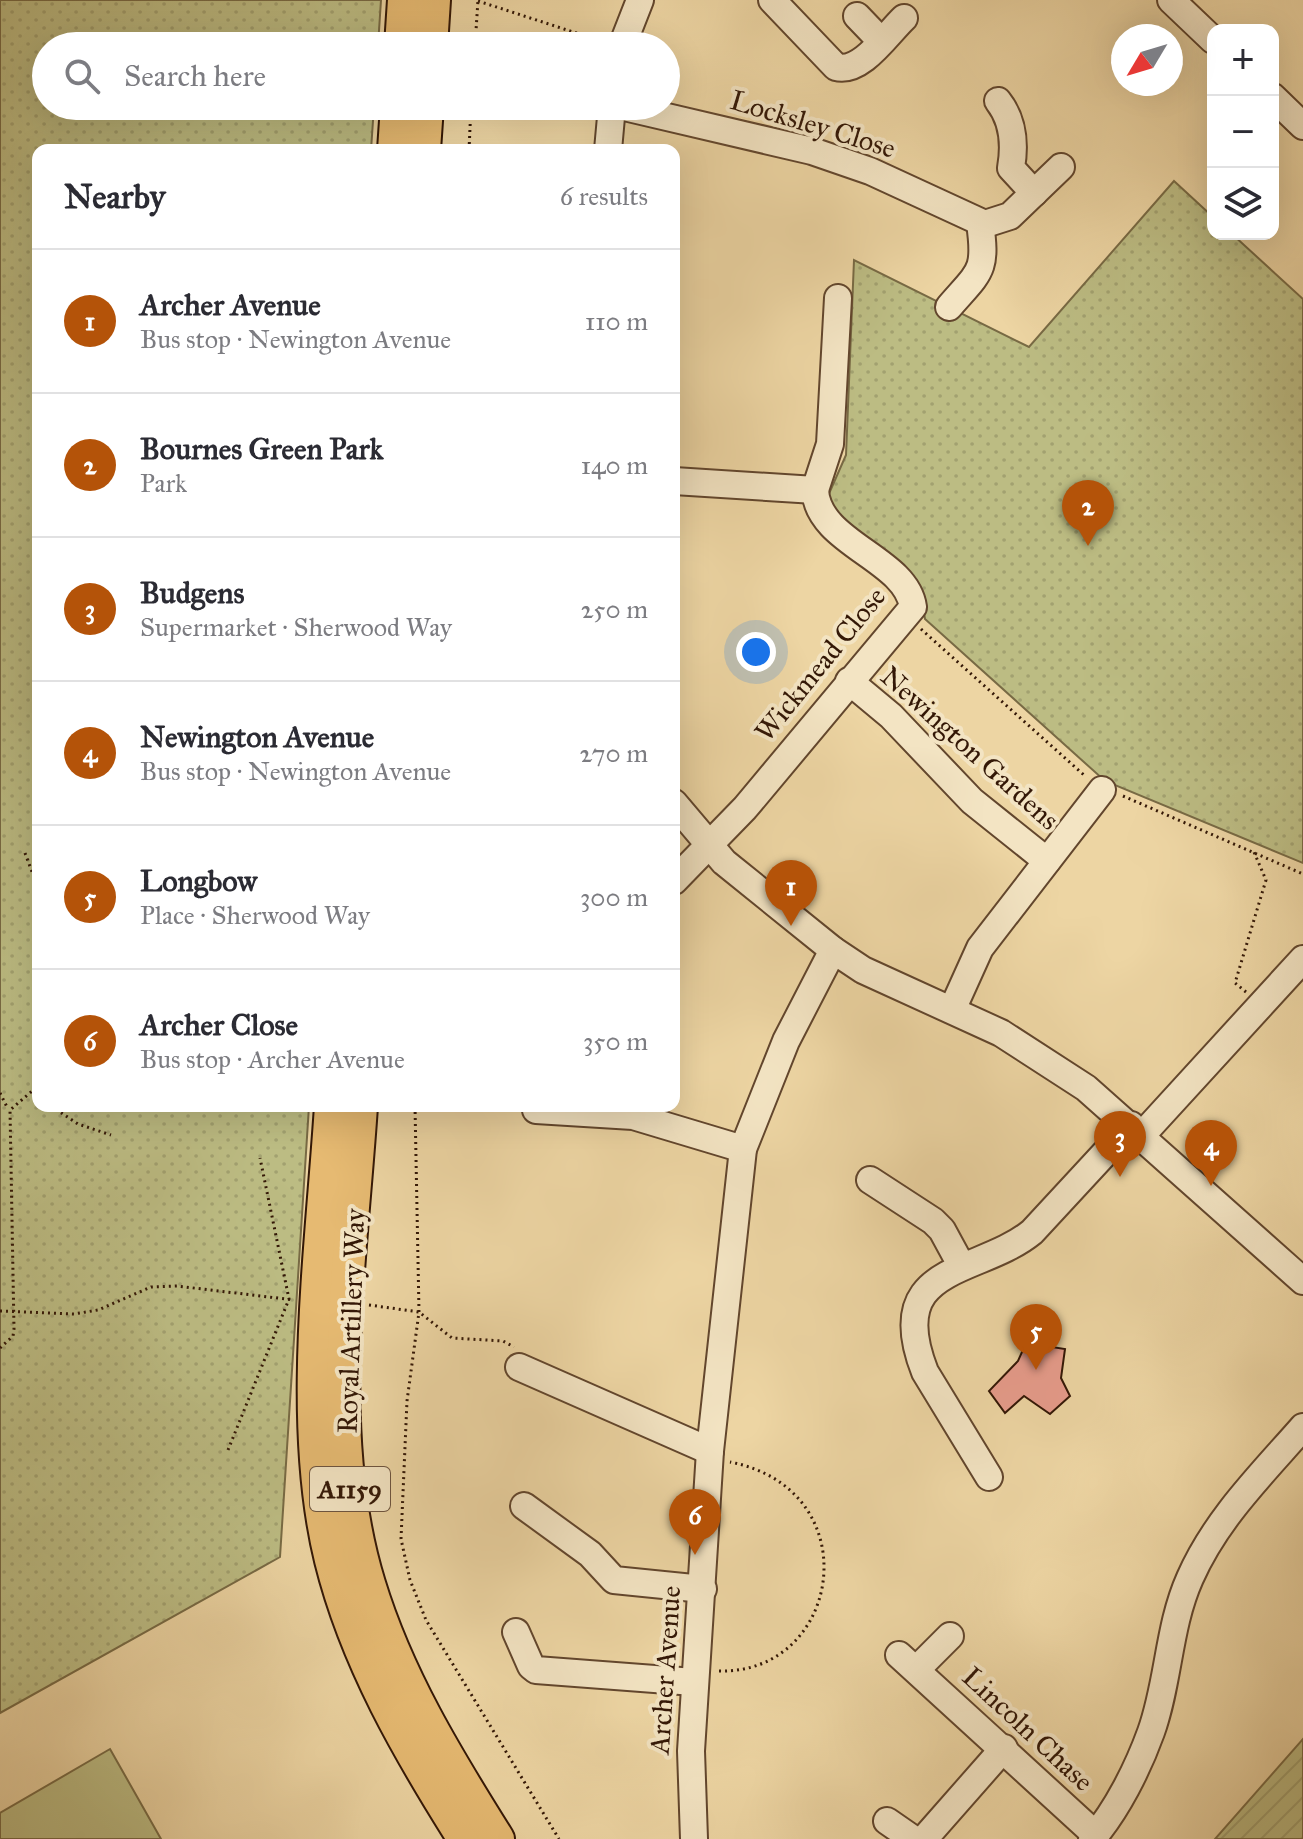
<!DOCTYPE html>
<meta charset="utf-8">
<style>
body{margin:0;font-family:"IM FELL Great Primer",serif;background:#f7f7f7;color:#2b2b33}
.controls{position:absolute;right:24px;top:24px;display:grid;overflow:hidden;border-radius:16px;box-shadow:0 8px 32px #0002}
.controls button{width:72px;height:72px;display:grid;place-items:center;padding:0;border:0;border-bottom:2px solid #e1e1e2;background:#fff;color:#2b2b33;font:40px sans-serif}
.compass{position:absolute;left:1111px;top:24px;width:72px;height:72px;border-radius:50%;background:#fff;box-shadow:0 8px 32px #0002;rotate:232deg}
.you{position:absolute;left:756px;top:652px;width:28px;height:28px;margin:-20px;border:6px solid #fff;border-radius:50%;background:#1a73e8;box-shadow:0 0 0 12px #1a73e833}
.badge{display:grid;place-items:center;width:52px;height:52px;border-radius:50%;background:#b45309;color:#fff;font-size:26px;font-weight:700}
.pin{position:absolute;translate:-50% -66px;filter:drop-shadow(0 2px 4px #0008)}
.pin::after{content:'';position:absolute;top:42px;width:28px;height:24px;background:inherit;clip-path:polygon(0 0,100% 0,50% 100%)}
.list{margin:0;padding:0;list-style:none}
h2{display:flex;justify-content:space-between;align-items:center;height:104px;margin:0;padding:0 32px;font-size:34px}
h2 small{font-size:26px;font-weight:400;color:#7c7c81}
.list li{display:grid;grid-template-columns:52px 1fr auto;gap:24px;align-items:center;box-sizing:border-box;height:144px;padding:0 32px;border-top:2px solid #e1e1e2}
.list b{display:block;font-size:30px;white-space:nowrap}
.list p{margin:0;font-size:26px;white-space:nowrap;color:#7c7c81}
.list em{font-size:26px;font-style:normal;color:#7c7c81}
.icon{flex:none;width:44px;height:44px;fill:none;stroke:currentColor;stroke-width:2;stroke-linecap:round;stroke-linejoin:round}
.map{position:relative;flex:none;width:1303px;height:1839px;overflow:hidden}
.search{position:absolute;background:#fff;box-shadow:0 8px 32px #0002;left:32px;top:32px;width:648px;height:88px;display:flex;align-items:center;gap:20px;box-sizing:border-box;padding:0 28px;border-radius:44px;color:#7c7c81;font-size:30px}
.panel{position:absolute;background:#fff;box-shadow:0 8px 32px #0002;left:32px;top:144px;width:648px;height:968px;border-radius:16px}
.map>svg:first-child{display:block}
.grass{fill:url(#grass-dots);stroke:#786a44;stroke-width:2}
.garden{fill:url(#garden-furrows);stroke:#786a44;stroke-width:2}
.pitch{fill:#bcbc83;stroke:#786a44;stroke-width:2}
.building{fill:#e79c8c;stroke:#331706;stroke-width:2}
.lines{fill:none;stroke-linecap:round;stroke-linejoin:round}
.minor-casing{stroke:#62462d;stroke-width:30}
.major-casing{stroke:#331706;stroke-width:36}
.path{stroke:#331706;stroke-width:3;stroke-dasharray:2 4;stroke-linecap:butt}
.minor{stroke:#f3e4c3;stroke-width:26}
.major{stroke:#e6ba72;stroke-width:32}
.labels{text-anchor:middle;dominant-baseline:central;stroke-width:8;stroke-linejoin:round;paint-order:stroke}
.shield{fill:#f3e4c3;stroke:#6d543f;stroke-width:2}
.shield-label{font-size:26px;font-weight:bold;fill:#331706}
.street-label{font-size:28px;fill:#331706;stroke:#f3e4c3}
</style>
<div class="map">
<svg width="1303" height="1839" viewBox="0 0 1303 1839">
<defs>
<pattern id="grass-dots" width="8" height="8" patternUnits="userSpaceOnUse" patternTransform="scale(2)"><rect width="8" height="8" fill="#bcbc83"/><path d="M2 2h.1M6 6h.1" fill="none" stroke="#a2a170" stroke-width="1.8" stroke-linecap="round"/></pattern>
<pattern id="garden-furrows" width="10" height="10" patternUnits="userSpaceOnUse" patternTransform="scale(2)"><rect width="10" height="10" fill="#bcbc83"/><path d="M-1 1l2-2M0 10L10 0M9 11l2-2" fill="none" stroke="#a2a170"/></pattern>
</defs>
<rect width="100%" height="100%" fill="#edd5a3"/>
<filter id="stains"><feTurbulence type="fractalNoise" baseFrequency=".0025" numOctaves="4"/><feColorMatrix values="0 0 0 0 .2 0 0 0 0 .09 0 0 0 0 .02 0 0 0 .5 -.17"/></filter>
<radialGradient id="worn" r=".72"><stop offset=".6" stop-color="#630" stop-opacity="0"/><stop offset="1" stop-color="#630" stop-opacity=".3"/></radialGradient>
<g class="grass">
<path d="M0,0H381L378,46H46V106H374L371,150H38V1106H309L280,1557L0,1713Z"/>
<path d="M1174,181L1213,217V234H1232L1303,299V863L1105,781L925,619L920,587L824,505L846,455L854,260L1029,347Z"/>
</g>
<path class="garden" d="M1303,1739V1839H1215Z"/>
<path class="pitch" d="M110,1749L161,1839H0V1813Z"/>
<path class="building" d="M1026,1343L1065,1349L1061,1378L1070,1396L1050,1414L1024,1396L1005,1413L989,1391L1018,1361Z"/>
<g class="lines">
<defs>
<g id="minor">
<path d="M772,0L836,67C861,74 887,34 904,18"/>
<path d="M1171,0L1213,40"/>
<path d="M857,16L881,41"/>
<path d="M622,46L640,0"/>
<path d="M1273,97L1303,126"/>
<path d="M998,101C1013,120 1015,145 1011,168L1034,193"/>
<path d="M620,106L812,151L870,171L985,224L1010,216L1061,167"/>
<path d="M608,150L612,106"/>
<path d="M949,307C980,271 987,272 980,223"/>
<path d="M674,481L815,490L830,444L838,298"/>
<path d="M849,681L891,716L972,801L1047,861"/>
<path d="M674,803L724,862L833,950L863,970L1001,1033L1086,1088L1303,1281"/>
<path d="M674,881L745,808L913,607C906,558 818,544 815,490"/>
<path d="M952,1010L980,948L1102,790"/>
<path d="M536,1110L633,1116L743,1149"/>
<path d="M1142,1135L1303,959"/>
<path d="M870,1180L933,1221L942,1230L961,1265"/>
<path d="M519,1367L710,1451"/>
<path d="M989,1477L925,1372C882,1263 978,1276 1032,1232L1131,1125"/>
<path d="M524,1506L590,1554L614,1580L703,1589"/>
<path d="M516,1632L531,1666L536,1670L694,1682"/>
<path d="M899,1655L1096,1835"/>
<path d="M917,1669L950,1636"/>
<path d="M887,1821L913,1839"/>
<path d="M694,1839L691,1751L710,1451L743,1149L786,1041L833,950"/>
<path d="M924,1839L1004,1748"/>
<path d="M1092,1839C1117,1810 1138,1768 1151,1732C1169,1682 1168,1627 1190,1578C1216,1519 1261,1475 1303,1427"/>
</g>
<g id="major">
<path d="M401,46L404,0"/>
<path d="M431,46L434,0"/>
<path d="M394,150L397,106"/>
<path d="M424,150L427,106"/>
<path d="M331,1106C322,1247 297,1422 331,1560C356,1661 409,1752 464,1839"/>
<path d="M361,1106C351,1259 323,1436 369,1584C397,1676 447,1758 498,1839"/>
</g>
</defs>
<use href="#minor" class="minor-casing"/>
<use href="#major" class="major-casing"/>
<g class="path">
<path d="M478,1L601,41"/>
<path d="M475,46L478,0"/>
<path d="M469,150L471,106"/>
<path d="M921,629L1085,776"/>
<path d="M1123,796L1303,874"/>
<path d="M25,853L38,888"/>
<path d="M1246,992L1235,983L1266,880L1254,852"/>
<path d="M0,1093L7,1107"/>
<path d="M51,1106L78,1124L111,1135"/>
<path d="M415,1106L419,1312L407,1401L401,1539L410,1580L426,1620L559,1839"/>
<path d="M369,1305L419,1312L452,1338L503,1341L514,1347"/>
<path d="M0,1311L74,1314L98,1310L151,1287L177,1286L294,1300"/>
<path d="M0,1348L13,1336L14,1329L10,1110L38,1086"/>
<path d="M228,1450L289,1299L260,1158"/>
<path d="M719,1671C843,1674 870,1489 730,1462"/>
</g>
<use href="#minor" class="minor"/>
<use href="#major" class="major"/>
</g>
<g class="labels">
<rect class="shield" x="310" y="1467" width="80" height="44" rx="6"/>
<g class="shield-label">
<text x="350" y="1489">A1159</text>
</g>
<g class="street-label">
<text transform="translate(813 124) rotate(17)">Locksley Close</text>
<text transform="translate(820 664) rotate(-51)">Wickmead Close</text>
<text transform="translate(970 748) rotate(42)">Newington Gardens</text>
<text transform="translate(351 1321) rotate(-88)">Royal Artillery Way</text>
<text transform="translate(665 1670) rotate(-86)">Archer Avenue</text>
<text transform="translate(1028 1729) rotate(43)">Lincoln Chase</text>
</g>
</g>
<rect width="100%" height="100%" filter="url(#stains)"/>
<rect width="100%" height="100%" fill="url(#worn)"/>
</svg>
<div class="controls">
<button>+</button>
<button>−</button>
<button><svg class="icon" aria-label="layers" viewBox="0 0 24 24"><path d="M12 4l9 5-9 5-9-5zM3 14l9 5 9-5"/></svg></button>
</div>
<svg class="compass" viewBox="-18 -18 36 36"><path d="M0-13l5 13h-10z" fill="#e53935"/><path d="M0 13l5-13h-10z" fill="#7c7c81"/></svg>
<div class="you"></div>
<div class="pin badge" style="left:791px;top:926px">1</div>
<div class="pin badge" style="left:1088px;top:546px">2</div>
<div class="pin badge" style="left:1120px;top:1177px">3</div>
<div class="pin badge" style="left:1211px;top:1186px">4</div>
<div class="pin badge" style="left:1036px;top:1370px">5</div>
<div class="pin badge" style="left:695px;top:1555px">6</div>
<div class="search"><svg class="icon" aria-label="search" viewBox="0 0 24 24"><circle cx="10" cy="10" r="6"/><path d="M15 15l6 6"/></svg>Search here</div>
<section class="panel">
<h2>Nearby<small>6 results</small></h2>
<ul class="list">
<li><span class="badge">1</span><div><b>Archer Avenue</b><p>Bus stop · Newington Avenue</p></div><em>110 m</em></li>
<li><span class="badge">2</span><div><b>Bournes Green Park</b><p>Park</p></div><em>140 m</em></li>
<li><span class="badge">3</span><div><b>Budgens</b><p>Supermarket · Sherwood Way</p></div><em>250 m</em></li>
<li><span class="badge">4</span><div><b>Newington Avenue</b><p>Bus stop · Newington Avenue</p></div><em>270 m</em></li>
<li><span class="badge">5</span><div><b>Longbow</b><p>Place · Sherwood Way</p></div><em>300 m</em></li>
<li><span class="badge">6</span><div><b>Archer Close</b><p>Bus stop · Archer Avenue</p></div><em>350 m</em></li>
</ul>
</section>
</div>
